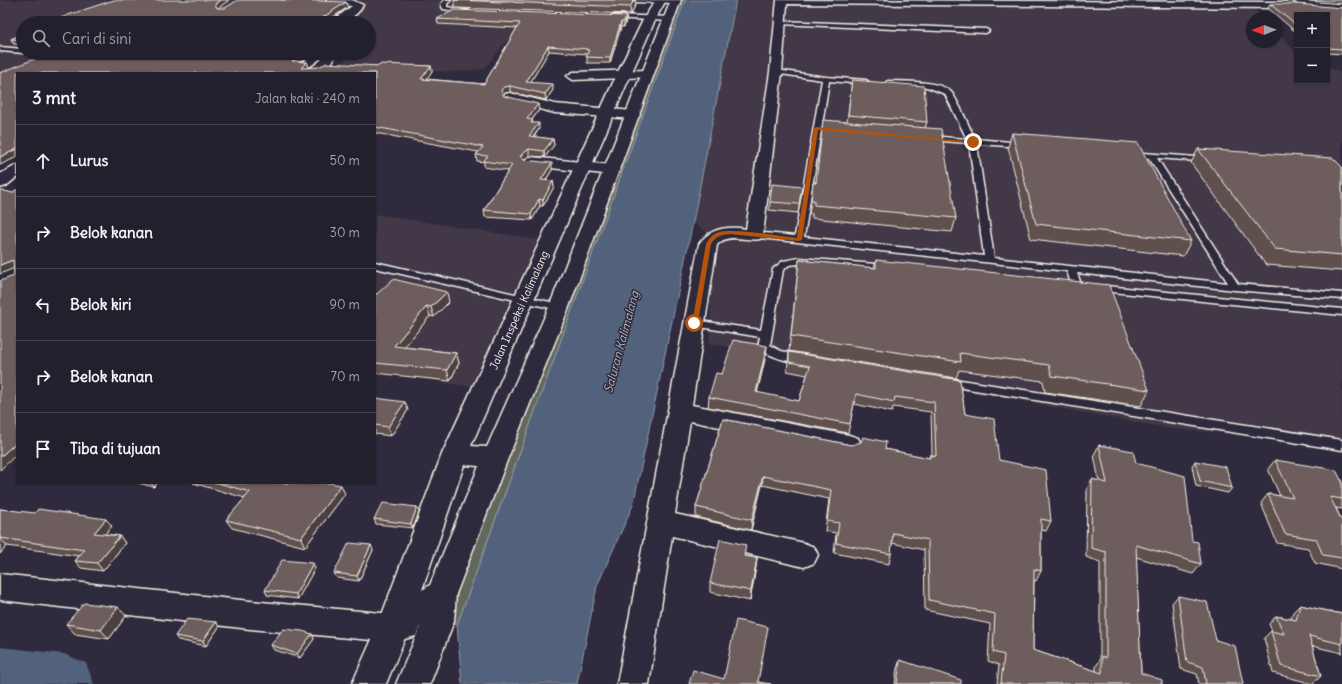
<!DOCTYPE html>
<html lang="id">
<meta charset="utf-8">
<style>
body{margin:0;font-family:Delius,sans-serif;background:#2b2836;color:#f1f3f6}
.controls{position:absolute;right:12px;top:12px;display:grid;overflow:hidden;border-radius:0px;box-shadow:0 1px 3px #0004}
.controls button{width:36px;height:36px;display:grid;place-items:center;padding:0;border:0;border-bottom:1px solid #403e4a;background:#23202e;color:#f1f3f6;font:20px sans-serif}
.compass{position:absolute;left:1246px;top:12px;width:36px;height:36px;border-radius:50%;background:#23202e;box-shadow:0 1px 3px #0004;rotate:269deg}
.stop{position:absolute;width:12px;height:12px;margin:-9px;border:3px solid #b45309;border-radius:50%;background:#fff}
.stop.end{background:#b45309;border-color:#fff;box-shadow:0 1px 4px #0008}
.list{margin:0;padding:0;list-style:none}
h2{display:flex;justify-content:space-between;align-items:center;height:52px;margin:0;padding:0 16px;font-size:17px}
h2 small{font-size:13px;font-weight:400;color:#a3a3aa}
.list li{display:grid;grid-template-columns:26px 1fr auto;gap:12px;align-items:center;box-sizing:border-box;height:72px;padding:0 16px;border-top:1px solid #403e4a}
.list b{display:block;font-size:15px;white-space:nowrap}
.list em{font-size:13px;font-style:normal;color:#a3a3aa}
.icon{flex:none;width:22px;height:22px;fill:none;stroke:currentColor;stroke-width:2;stroke-linecap:round;stroke-linejoin:round}
.map{position:relative;flex:none;width:1342px;height:684px;overflow:hidden}
.search{position:absolute;background:#23202e;box-shadow:0 1px 3px #0004;left:16px;top:16px;width:360px;height:44px;display:flex;align-items:center;gap:10px;box-sizing:border-box;padding:0 14px;border-radius:22px;color:#a3a3aa;font-size:15px}
.panel{position:absolute;background:#23202e;box-shadow:0 1px 3px #0004;left:16px;top:72px;width:360px;height:412px;border-radius:0px}
.map>svg:first-child{display:block}
.built{fill:#423946}
.green{fill:#64685b;stroke:#acaca2}
.water{fill:#52627c;stroke:#939ba7}
.lines{fill:none;stroke-linecap:round;stroke-linejoin:round}
.river{fill:#52627c;fill-rule:evenodd}
.service-casing{stroke:#f4f1e8;stroke-width:3}
.minor-casing{stroke:#f4f1e8;stroke-width:3}
.primary-casing{stroke:#f4f1e8;stroke-width:3}
.service{fill:#2f2a3d;fill-rule:evenodd}
.minor{fill:#2f2a3d;fill-rule:evenodd}
.primary{fill:#2f2a3d;fill-rule:evenodd}
.wall{fill:#5e504e;stroke:#f4f1e8}
.shaded-wall{fill:#4c4140;stroke:#f4f1e8}
.building{fill:#6d5d5b;stroke:#f4f1e8}
.route{fill:#b45309}
.labels{text-anchor:middle;dominant-baseline:central;stroke-width:3;stroke-linejoin:round;paint-order:stroke}
.street-label{font-size:11px;fill:#f4f1e8;stroke:#2f2a3d}
.water-label{font-size:12px;font-style:italic;fill:#b3b8bd;stroke:#2f2a3d}
</style>
<div class="map">
<svg width="1342" height="684" viewBox="0 0 1342 684">
<rect width="100%" height="100%" fill="#2f2a3d"/>
<filter id="ink" filterUnits="userSpaceOnUse"><feTurbulence type="fractalNoise" baseFrequency=".025" numOctaves="2"/><feDisplacementMap in="SourceGraphic" scale="8" xChannelSelector="R" yChannelSelector="G"/><feConvolveMatrix kernelMatrix="1 2 1 2 8 2 1 2 1" color-interpolation-filters="sRGB"/></filter>
<g filter="url(#ink)">
<g class="built">
<path d="M0,0H540L484,69L455,72L338,67L352,53H369V23H23V53H196L240,73H17L0,143Z"/>
<path d="M736,0H1228L1248,3L1263,18H1252V42H1276V31L1297,53V81H1327V66L1342,73V443L1172,429L709,343L714,238L693,222Z"/>
<path d="M375,214L540,240L472,387L375,371Z"/>
</g>
<path class="green" d="M661,0H685L457,625L438,621L675,2Z"/>
<path class="water" d="M685,0H736L693,222L633,505L597,586L577,684H462L457,625Z"/>
<g class="lines">
<path class="river" d="M0,647L64,654L86,663L94,684H0Z"/>
<defs>
<g id="service">
<path d="M445,0H451L447,4V7L470,11L467,13L443,9L441,4Z"/>
<path d="M629,0H678L679,1L676,3L632,2Z"/>
<path d="M612,15L670,17L673,19L670,21L610,18Z"/>
<path d="M781,21L986,29L989,31L986,33L779,24Z"/>
<path d="M0,47L23,49V53L0,51Z"/>
<path d="M38,53H52L53,54L50,56Z"/>
<path d="M776,70L826,77L866,80L869,82L866,84L829,81L804,237L984,256L969,143L929,140L925,138L929,136L967,139L945,94L927,87L888,85L885,83L888,81C903,82 940,80 951,92C959,102 969,127 975,139L1023,143L1027,145L1023,147L977,144L994,258L1228,283L1149,158L1130,156L1126,154L1130,152L1209,158H1212V162L1157,158L1238,284L1342,293V299L1235,290L1077,273L1082,287L1077,290L1072,287L1067,271L751,237V233L754,232L795,236L822,80L774,73L773,72Z"/>
<path d="M799,258L889,265L894,268L889,271L799,264L789,265L783,270L770,345L781,351L806,356L808,359L806,362C795,365 765,356 758,346L760,337L694,326L689,323L694,320L761,330L773,269L783,261Z"/>
<path d="M375,262L559,304L564,307L559,310L375,268Z"/>
<path d="M1096,285L1342,309V315L1092,290L1091,288Z"/>
<path d="M948,378L1342,440V450L944,385L942,382Z"/>
</g>
<g id="minor">
<path d="M281,0H352L363,5C357,18 342,23 329,23L352,6L286,3Z"/>
<path d="M777,0L1292,2L1297,5L1292,8L787,4L782,72L763,235L760,239C745,242 729,232 717,245L692,405L849,435L858,438L861,444L858,450L849,453L690,421L675,514L804,543L814,547L818,555L814,563L804,567L672,536L649,684H617L699,244C710,228 728,226 746,229L770,72Z"/>
<path d="M323,53H335C333,71 318,73 304,73L321,60Z"/>
<path d="M648,70L652,71L654,74L652,77L573,80L567,76L573,72Z"/>
<path d="M510,93L555,104L633,111L638,112L640,115L638,118L633,119L555,113L505,100L503,97L505,94Z"/>
<path d="M530,157L612,165L617,167L620,170L617,173L612,175L525,165L522,162L525,159Z"/>
<path d="M17,165V177L6,186L0,188V174Z"/>
<path d="M0,574L250,601L393,614L405,612L416,616L420,626L416,636L393,642L250,629L0,600Z"/>
</g>
<path id="primary" d="M656,0H666L656,18L631,74L471,446L487,447L549,307L671,0H681L569,307L508,458L456,594L454,621L430,684H396L420,627L405,638L386,684H352L377,628L442,454L617,74L644,18ZM464,465L479,466L430,585L422,590Z"/>
</defs>
<use href="#service" class="service-casing"/>
<use href="#minor" class="minor-casing"/>
<use href="#primary" class="primary-casing"/>
<use href="#service" class="service"/>
<use href="#minor" class="minor"/>
<use href="#primary" class="primary"/>
</g>
<g class="wall">
<path d="M454,0H635L636,4L631,14L455,8Z"/>
<path d="M1298,0H1342V4Z"/>
<path d="M1270,4L1342,8V54L1327,53V15H1297V33L1268,8Z"/>
<path d="M626,16V21L624,27H621L610,63H587V54L549,51L530,83L553,90L546,100L510,92L505,93L503,94L504,96L539,110L532,120L533,123L539,129L534,137L553,139L554,145L545,157L529,156L524,160L552,170L546,180L553,181L554,187L543,206H540L532,220L485,217L484,210L508,171L484,167V162L477,161L476,155L478,152L375,133V73H0L316,53L302,62H307L309,67L308,68L379,66H431L432,71L426,79L484,84L517,28L438,24L437,19Z"/>
<path d="M23,34V45L14,44L11,39Z"/>
<path d="M852,80L927,122L925,128L956,218L952,232L812,218V214H809L813,183H815L847,122Z"/>
<path d="M1012,133L1191,241L1183,256L1031,239L1008,147Z"/>
<path d="M1198,149L1342,167V271L1266,265L1191,163Z"/>
<path d="M801,195L798,213L769,210L770,202Z"/>
<path d="M799,260L874,268L876,260L1149,390L1141,406L1045,392L1043,381L959,370L956,378L789,351Z"/>
<path d="M375,294L449,302L434,317L430,316L404,347L456,353L459,363L450,381L375,373Z"/>
<path d="M789,352L960,380L965,414L999,460L1051,521L1046,531L1041,530V571L1036,581L1034,580L1033,650L1096,671V666L1100,660V562L1086,557L1087,489L1092,479L1099,481L1094,455L1099,445L1136,463L1192,541L1201,564L1193,574L1136,557L1141,673L1162,684H997L999,665L988,661L990,624L925,610L924,550L892,543L891,554L889,564L834,553L836,533L825,531L829,499L762,485L751,530L696,517V507L723,419L851,445L885,449L929,458L930,455H932L931,412L893,407L892,412L854,404L848,433L708,407L709,397L722,374L766,355L757,393L799,401L807,375L787,371Z"/>
<path d="M375,398L408,410L391,436L375,434Z"/>
<path d="M1275,460L1342,480V509L1336,508L1342,521V569L1315,563L1308,548L1277,543L1261,503L1268,494L1280,496L1268,469Z"/>
<path d="M1195,461L1232,488L1228,493L1196,486L1192,466Z"/>
<path d="M138,483H158L154,487Z"/>
<path d="M193,483H329L345,494L305,547L232,528L226,520L245,498Z"/>
<path d="M417,507L419,512L413,528L376,524L374,519Z"/>
<path d="M0,509L112,526L105,534L120,536L125,543L103,571L81,568L75,561L79,556L7,546L0,554Z"/>
<path d="M373,550L359,581L337,578L334,573Z"/>
<path d="M745,556L757,558L750,601L710,592V583Z"/>
<path d="M315,568L298,599L267,595L265,590Z"/>
<path d="M1178,596L1216,640L1243,684H1199L1197,674L1181,669L1172,603Z"/>
<path d="M1300,605L1342,614V653L1312,646L1321,676L1313,684L1273,673L1264,638L1271,631H1272L1269,624L1276,616L1291,619L1293,612Z"/>
<path d="M126,616L109,639L75,634L66,624Z"/>
<path d="M216,622L219,627L206,646L178,640L175,636Z"/>
<path d="M312,634L314,639L300,658L274,650L271,645Z"/>
<path d="M900,660L961,684H895L897,668Z"/>
</g>
<g class="shaded-wall">
<path d="M220,0H229L217,9L215,4Z"/>
<path d="M634,0H635L636,4L631,14L630,7Z"/>
<path d="M346,2L348,7L324,23H315Z"/>
<path d="M626,16V21L624,27V22Z"/>
<path d="M621,22V27L610,63V58Z"/>
<path d="M548,46L549,51L527,88L526,82Z"/>
<path d="M306,53H316L293,66L292,61Z"/>
<path d="M307,62L309,67L304,73L301,68Z"/>
<path d="M431,66L432,71L423,85L421,79Z"/>
<path d="M553,84V90L546,100L545,94Z"/>
<path d="M510,86V92L505,93L502,96L501,90L504,87Z"/>
<path d="M538,104L539,110L528,125L527,119Z"/>
<path d="M539,123V129L529,142V136Z"/>
<path d="M553,139L554,145L545,157L544,151Z"/>
<path d="M17,149V157L0,165V157Z"/>
<path d="M529,149V156L520,162V156Z"/>
<path d="M552,163V170L542,186L541,180Z"/>
<path d="M553,181L554,187L543,206V200Z"/>
<path d="M539,199L540,206L532,220L531,214Z"/>
<path d="M13,260L17,267L0,274V265Z"/>
<path d="M447,292L449,302L434,317L431,307Z"/>
<path d="M427,306L430,316L397,356L394,346Z"/>
<path d="M767,346L766,355L755,402L756,392Z"/>
<path d="M456,353L459,363L450,381L447,370Z"/>
<path d="M405,402L408,410L391,436L388,427Z"/>
<path d="M17,442V454L0,470V457Z"/>
<path d="M763,476L762,485L751,530L752,520Z"/>
<path d="M151,483H158L154,487Z"/>
<path d="M341,485L345,494L305,547L301,538Z"/>
<path d="M417,507L419,512L413,528L411,524Z"/>
<path d="M106,519L112,526L100,540L94,533Z"/>
<path d="M120,536L125,543L103,571L97,563Z"/>
<path d="M0,538L7,546L0,554Z"/>
<path d="M371,545L373,550L359,581L357,576Z"/>
<path d="M757,558L756,568L750,601L751,591Z"/>
<path d="M313,563L315,568L298,599L296,594Z"/>
<path d="M118,607L126,616L109,639L101,630Z"/>
<path d="M216,622L219,627L206,646L203,641Z"/>
<path d="M312,634L314,639L300,658L297,654Z"/>
</g>
<g class="building">
<path d="M114,0H220L215,4L217,8H225L238,0H292L346,2L315,23H49L68,15Z"/>
<path d="M454,0H634L630,7Z"/>
<path d="M1270,4H1297L1342,8V49L1327,48V15H1297V26Z"/>
<path d="M454,10L626,16L624,22H621L610,58L586,57L589,50H586L587,49L548,46L526,82L553,84L545,94L510,86L504,87L501,90L504,96L538,104L527,119L533,120L531,123H539L529,136L553,139L544,151L529,149L520,156L524,160L552,163L541,180L553,181L543,200L539,199L531,214L484,210L512,165L483,161L488,156L476,155L483,147L375,127V73H17V149L0,157V73L49,53H306L292,61L307,62L301,68L318,67L327,63L379,66L381,64L431,66L421,79L484,84L520,23L437,19Z"/>
<path d="M23,34V40L11,39Z"/>
<path d="M852,80L924,86L927,122L848,115Z"/>
<path d="M823,120L941,129L956,218L814,205V200H811L813,183H816Z"/>
<path d="M1012,133L1138,143L1191,241L1036,224Z"/>
<path d="M1198,149L1333,158L1342,167V255L1275,249Z"/>
<path d="M772,184L802,187L799,204L770,202Z"/>
<path d="M0,190L13,193L15,190H17V442L0,457V281L14,276L13,260L0,265Z"/>
<path d="M799,260L876,268V260L1109,285L1149,390L1052,376L1049,365L960,353L961,362L791,336Z"/>
<path d="M393,279L447,292L431,307L427,306L394,346L456,353L447,370L375,363V294H377Z"/>
<path d="M733,340L767,346L756,392L799,401L810,366L789,362V352L960,380L965,414L994,419L999,460L1046,470L1051,521L1041,519V571L1034,569L1033,650L1102,673V656L1106,658V552L1091,548L1092,479L1107,483L1099,445L1133,451L1136,463L1185,476L1192,541L1198,542L1201,564L1136,545L1141,673L1162,680V684H1001L1004,655L993,652L995,614L929,600L928,540L893,533L891,554L836,543L839,523L827,521L831,490L763,476L752,520L696,507L723,419L851,445L861,442L863,437L886,442L885,449L930,458V455L936,456L934,402L895,397L894,402L856,394L850,424L709,397L716,373L722,374Z"/>
<path d="M375,398L405,402L388,427L375,425Z"/>
<path d="M1275,460L1336,470L1341,480H1342V499L1330,497L1342,521V558L1323,555L1316,539L1285,534L1268,494L1293,498Z"/>
<path d="M1195,461L1226,467L1232,488L1200,481Z"/>
<path d="M218,483H329L341,485L301,538L226,520L250,492Z"/>
<path d="M383,503L417,507L411,524L374,519Z"/>
<path d="M0,509L35,513L38,509L106,519L94,533L120,536L97,563L75,561L84,550L0,538V539Z"/>
<path d="M720,539L746,545L744,556L757,558L751,591L710,583Z"/>
<path d="M349,543L371,545L357,576L334,573Z"/>
<path d="M282,560L313,563L296,594L265,590Z"/>
<path d="M1178,596L1207,602L1216,640L1235,646L1243,684H1206L1203,667L1187,662Z"/>
<path d="M84,603L118,607L101,630L66,624Z"/>
<path d="M1300,605L1342,614V644L1309,636L1321,676L1281,666L1271,631L1284,634L1276,616L1296,620Z"/>
<path d="M187,619L216,622L203,641L175,636Z"/>
<path d="M736,620L768,627L758,682L771,684H689L693,670L724,679Z"/>
<path d="M283,629L302,631L312,634L297,654L271,645Z"/>
<path d="M900,660L961,680V684H897Z"/>
</g>
</g>
<path class="route" d="M816,127L976,142L973,143L818,130L802,240L799,241L730,234C721,235 716,236 711,244L698,323L692,324L706,244C709,239 712,234 719,232C737,228 777,236 797,238L814,128Z"/>
<g class="labels">
<g class="street-label">
<text transform="translate(519 310) rotate(-66)">Jalan Inspeksi Kalimalang</text>
</g>
<g class="water-label">
<text transform="translate(621 342) rotate(-75)">Saluran Kalimalang</text>
</g>
</g>
</svg>
<div class="controls">
<button>+</button>
<button>−</button>
</div>
<svg class="compass" viewBox="-18 -18 36 36"><path d="M0-13l5 13h-10z" fill="#e53935"/><path d="M0 13l5-13h-10z" fill="#a3a3aa"/></svg>
<div class="stop" style="left:694px;top:323px"></div>
<div class="stop end" style="left:973px;top:142px"></div>
<div class="search"><svg class="icon" aria-label="search" viewBox="0 0 24 24"><circle cx="10" cy="10" r="6"/><path d="M15 15l6 6"/></svg>Cari di sini</div>
<section class="panel">
<h2>3 mnt<small>Jalan kaki · 240 m</small></h2>
<ul class="list">
<li><svg class="icon" aria-label="ahead" viewBox="0 0 24 24"><path d="M12 20V5M6 11l6-6 6 6"/></svg><div><b>Lurus</b></div><em>50 m</em></li>
<li><svg class="icon" aria-label="right" viewBox="0 0 24 24"><path d="M7 20v-9h11M14 6l5 5-5 5"/></svg><div><b>Belok kanan</b></div><em>30 m</em></li>
<li><svg class="icon" aria-label="left" viewBox="0 0 24 24"><path d="M17 20v-9H6M10 6l-5 5 5 5"/></svg><div><b>Belok kiri</b></div><em>90 m</em></li>
<li><svg class="icon" aria-label="right" viewBox="0 0 24 24"><path d="M7 20v-9h11M14 6l5 5-5 5"/></svg><div><b>Belok kanan</b></div><em>70 m</em></li>
<li><svg class="icon" aria-label="arrive" viewBox="0 0 24 24"><path d="M6 21V4h12l-3 4 3 4H6"/></svg><div><b>Tiba di tujuan</b></div></li>
</ul>
</section>
</div>
